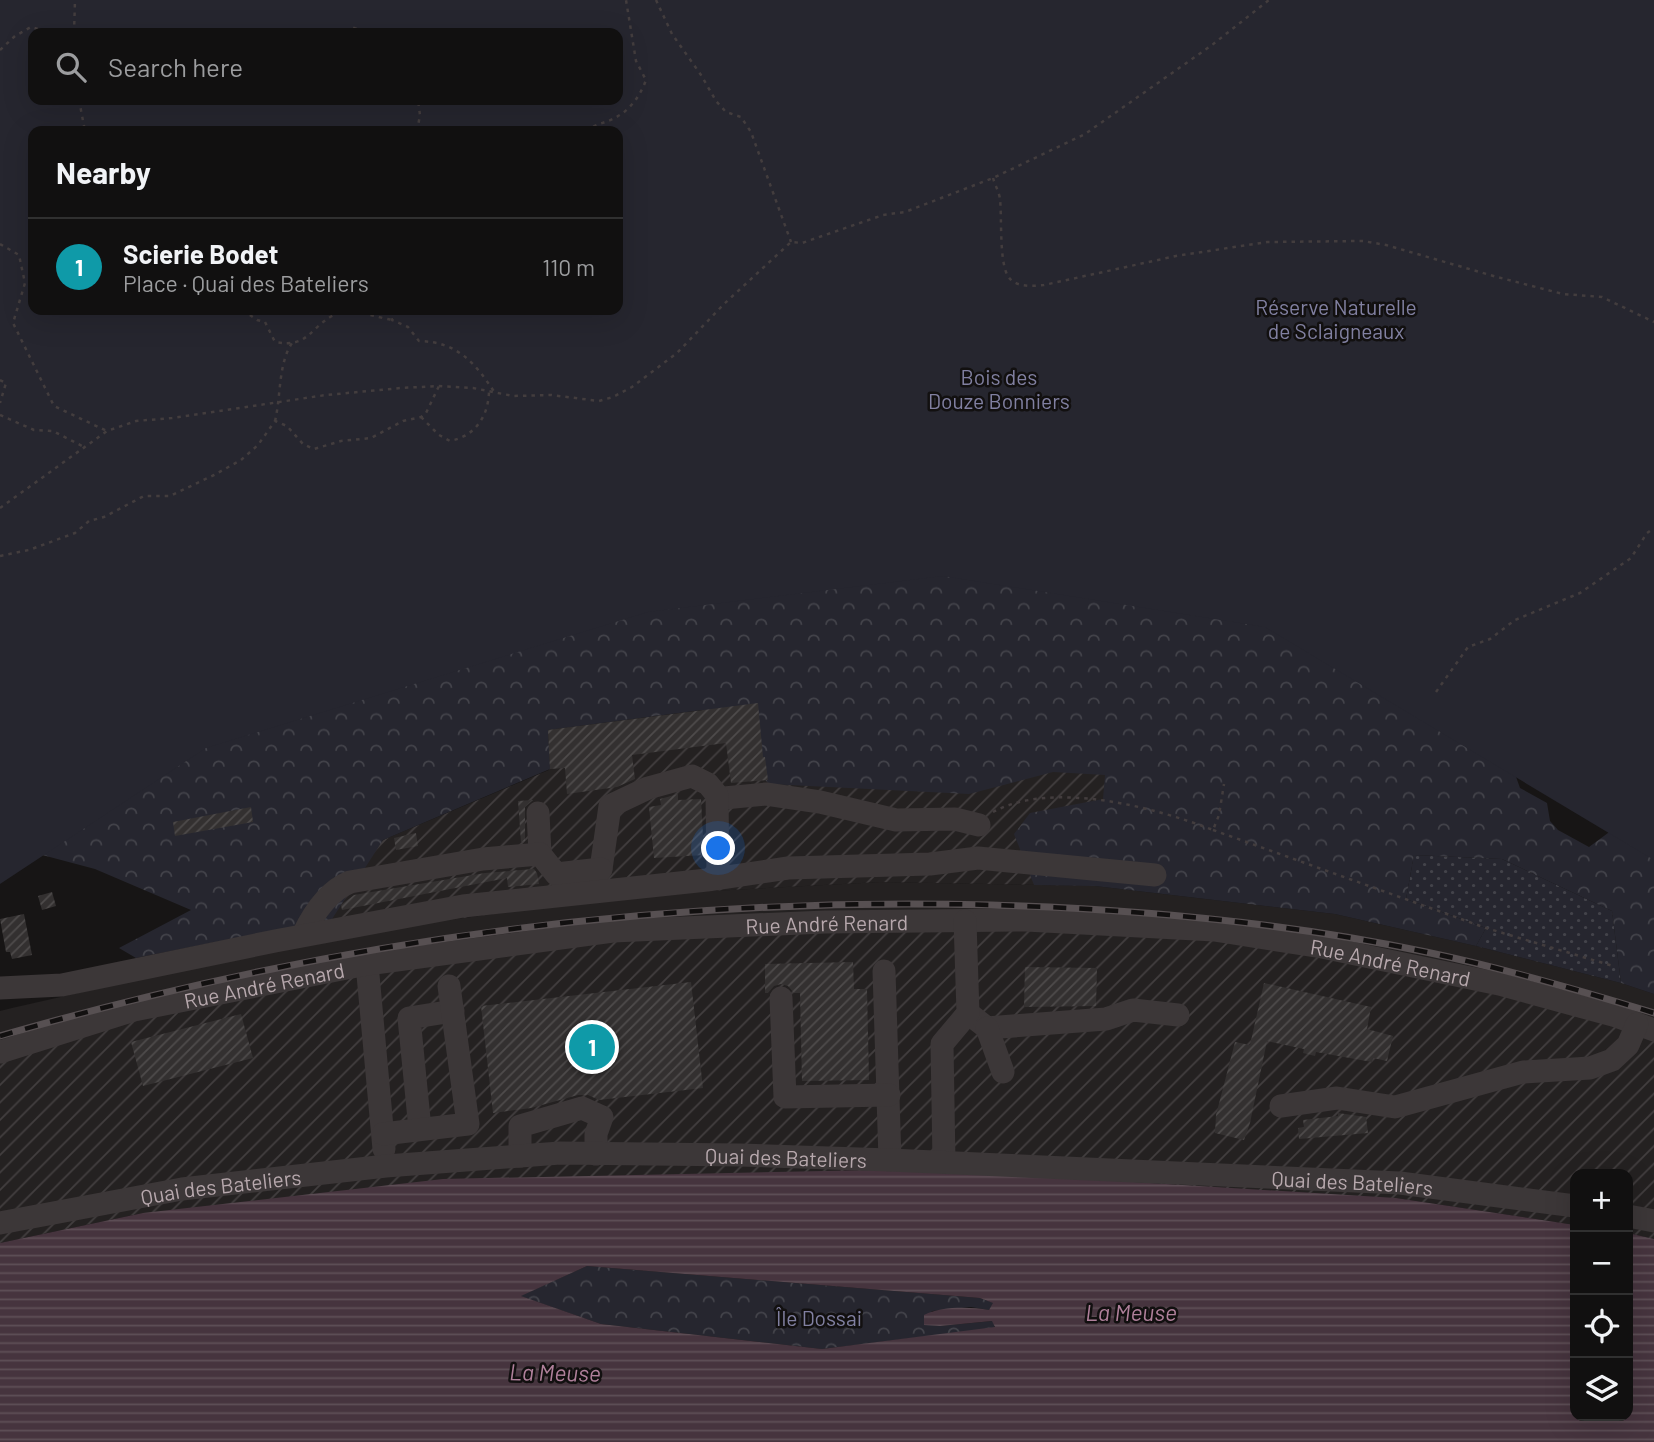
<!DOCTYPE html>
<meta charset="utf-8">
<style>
body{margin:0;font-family:Barlow,sans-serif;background:#1a1919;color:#f1f3f6}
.controls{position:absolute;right:21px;bottom:21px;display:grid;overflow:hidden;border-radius:14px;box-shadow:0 7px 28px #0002}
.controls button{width:63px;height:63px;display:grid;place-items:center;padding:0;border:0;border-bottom:2px solid #303030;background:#111010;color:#f1f3f6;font:35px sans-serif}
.you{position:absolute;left:719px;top:849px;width:24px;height:24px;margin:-18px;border:5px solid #fff;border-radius:50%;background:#1a73e8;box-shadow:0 0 0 10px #1a73e833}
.badge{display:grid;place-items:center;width:46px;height:46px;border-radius:50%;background:#2563eb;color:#fff;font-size:23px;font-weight:700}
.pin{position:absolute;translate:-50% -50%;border:4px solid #fff;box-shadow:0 2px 7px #0006}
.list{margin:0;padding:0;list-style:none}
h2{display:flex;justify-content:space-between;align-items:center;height:91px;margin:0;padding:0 28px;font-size:30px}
h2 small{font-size:23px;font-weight:400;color:#9c9d9f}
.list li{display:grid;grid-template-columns:46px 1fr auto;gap:21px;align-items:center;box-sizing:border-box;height:98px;padding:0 28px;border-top:2px solid #303030}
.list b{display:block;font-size:26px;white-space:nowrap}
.list p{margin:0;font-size:23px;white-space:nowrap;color:#9c9d9f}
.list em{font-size:23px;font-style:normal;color:#9c9d9f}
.icon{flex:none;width:38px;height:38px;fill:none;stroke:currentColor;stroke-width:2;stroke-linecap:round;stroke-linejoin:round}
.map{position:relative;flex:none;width:1654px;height:1442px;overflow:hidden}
.search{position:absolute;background:#111010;box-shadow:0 7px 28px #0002;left:28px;top:28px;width:595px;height:77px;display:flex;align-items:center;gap:18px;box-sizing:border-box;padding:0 24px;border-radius:14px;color:#9c9d9f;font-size:26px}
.panel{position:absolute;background:#111010;box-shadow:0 7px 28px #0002;left:28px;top:126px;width:595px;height:189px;border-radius:14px}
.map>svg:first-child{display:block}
.built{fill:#242121}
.industrial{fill:url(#industrial-furrows)}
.grass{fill:url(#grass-dots)}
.forest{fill:url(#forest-crowns);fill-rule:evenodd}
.park{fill:#26262f;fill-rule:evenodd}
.water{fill:url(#water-rules);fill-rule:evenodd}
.building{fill:url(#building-hatch)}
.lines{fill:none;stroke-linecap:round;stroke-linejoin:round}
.path{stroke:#433d3e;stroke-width:2.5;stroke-dasharray:3.5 5;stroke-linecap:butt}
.minor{stroke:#3c3738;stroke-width:23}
.rail-casing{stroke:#575052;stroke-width:7}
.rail{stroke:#121010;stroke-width:4.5;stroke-dasharray:13;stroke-linecap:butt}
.labels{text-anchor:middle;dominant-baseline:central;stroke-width:5;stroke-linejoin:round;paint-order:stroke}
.park-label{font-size:21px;fill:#8180a1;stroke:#121010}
.street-label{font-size:21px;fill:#b7a8ad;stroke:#121010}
.water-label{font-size:23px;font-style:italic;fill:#b0809b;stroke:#121010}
</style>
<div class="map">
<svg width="1654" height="1442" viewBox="0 0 1654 1442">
<defs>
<pattern id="industrial-furrows" width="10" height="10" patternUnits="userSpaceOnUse" patternTransform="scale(1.75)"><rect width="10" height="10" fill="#242121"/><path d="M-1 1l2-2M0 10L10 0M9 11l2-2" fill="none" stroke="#423e3f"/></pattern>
<pattern id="grass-dots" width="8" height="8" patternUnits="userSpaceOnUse" patternTransform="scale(1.75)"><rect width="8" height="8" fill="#26262f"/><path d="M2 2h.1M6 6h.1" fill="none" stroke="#43434a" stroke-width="1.8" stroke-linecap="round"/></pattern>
<pattern id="forest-crowns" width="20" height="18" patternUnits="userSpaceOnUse" patternTransform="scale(1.75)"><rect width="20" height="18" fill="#26262f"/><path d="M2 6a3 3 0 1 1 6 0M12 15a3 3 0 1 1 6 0" fill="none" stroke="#43434a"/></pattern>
<pattern id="water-rules" width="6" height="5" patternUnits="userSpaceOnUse" patternTransform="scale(1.75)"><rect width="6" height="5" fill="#46343e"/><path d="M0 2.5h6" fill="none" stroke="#5e4f57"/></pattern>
<pattern id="building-hatch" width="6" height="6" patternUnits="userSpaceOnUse" patternTransform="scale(1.75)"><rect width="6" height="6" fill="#333030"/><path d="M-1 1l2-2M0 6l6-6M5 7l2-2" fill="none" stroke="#4e4b4b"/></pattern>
</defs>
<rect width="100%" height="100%" fill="#171515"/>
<path class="built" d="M880,882L1095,886L1335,914L1476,946L1621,983L1654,994V1024L0,1041V1011L12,1008L250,954L381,929L634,895Z"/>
<g class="industrial">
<path d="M757,704L1296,774L1095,886L880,882L634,895L381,929L250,954L383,840L549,770L548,730Z"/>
<path d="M1221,927L1654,1024V1239L1628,1233V1174H1575V1225L1396,1198L143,1213L0,1243V1041L589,930Z"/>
</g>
<path class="grass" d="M1414,855L1502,859L1612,911L1621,983L1476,946L1486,928L1406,899Z"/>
<g class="forest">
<path d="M0,0H1654V994L1621,983L1612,911L1502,859L1414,855L1406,899L1486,928L1476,946L1335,914L1095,886L1034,885L1014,834L1030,813L1103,799L1105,775L1053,772L969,794L769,784L702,710L548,730L550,769L383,840L332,919L136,958L119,948L191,910L95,869L16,848ZM33,33H618V100H33ZM33,131H618V310H33ZM1515,774L1610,818L1608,833L1589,847L1558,830L1550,821L1547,803L1520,788Z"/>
<path d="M587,1266L980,1298L994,1303L989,1310L971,1307L932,1311L924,1324L940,1326L993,1321L995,1328L822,1349L601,1324L520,1296Z"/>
</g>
<path class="park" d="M0,0H1654V860L1265,627L943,576L648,612L206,748L0,884ZM33,33H618V100H33ZM33,131H618V310H33Z"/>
<path class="water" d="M924,1169L1396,1198L1575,1225V1416H1628V1233L1654,1239V1442H0V1243L143,1213L443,1179ZM587,1266L980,1298L993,1303L989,1310C969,1307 943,1306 924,1315V1325L940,1326L992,1321L995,1327L822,1349L601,1324L521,1296Z"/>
<g class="building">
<path d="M758,703L763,757H765L768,780L731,783L726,743L632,755L635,779L617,787L567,794L565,768L550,769L548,730Z"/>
<path d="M678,794V800L701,799L704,855L654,858L649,807L661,805L660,799Z"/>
<path d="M533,800L525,807V841L521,842L518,801Z"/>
<path d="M251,807L253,822L175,836L173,822Z"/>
<path d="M416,833L418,846L396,850L394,838Z"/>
<path d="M534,869L537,873L539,884L508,887L507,878L342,910L341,905L354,895L485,873Z"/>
<path d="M52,892L56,906L42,910L38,896Z"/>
<path d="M24,914L32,955L12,959L10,952H6L0,919Z"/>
<path d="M853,962L854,989H867L869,1080L802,1081L800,993H794L788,986L781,984L774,986L768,993H765V964Z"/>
<path d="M1025,967L1097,968L1096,1006L1024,1007Z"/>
<path d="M691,982L703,1088L599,1100L588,1095H578L531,1108L493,1113L481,1006Z"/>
<path d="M1264,983L1371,1007L1367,1029L1393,1036L1387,1061L1373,1058L1372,1062L1316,1052L1315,1056L1303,1053L1304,1049L1267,1041L1250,1123L1244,1140L1215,1133L1216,1115L1235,1042L1250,1045Z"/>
<path d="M241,1014L253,1058L143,1086L131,1042Z"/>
<path d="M1338,1113L1366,1117L1368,1133L1299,1139L1298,1128L1304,1127L1303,1120L1338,1116Z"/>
</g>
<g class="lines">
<g class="path">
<path d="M656,0L672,34L701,75L716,101L726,112L741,117L751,132L791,242"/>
<path d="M74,33L75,0"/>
<path d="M337,33L354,28L370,33"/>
<path d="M0,50L15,36L31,27L53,33"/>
<path d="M79,100L85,131"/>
<path d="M417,131L420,115L418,100"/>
<path d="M586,131C596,123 608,123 618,116C631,109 641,94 646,80L636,61L626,0"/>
<path d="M993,178C995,185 999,192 1000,199C1002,217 999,262 1008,276C1015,288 1033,286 1044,285L1176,256L1267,242L1363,241L1386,245L1497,277L1563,294L1602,297L1654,322"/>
<path d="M0,244L19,255L25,283L13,323L54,406L107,431"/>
<path d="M243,310L257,320L265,322L275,342C308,348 309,329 332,316C350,306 374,317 392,320"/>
<path d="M390,310L392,320L408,327L419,341C458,342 475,363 495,393"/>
<path d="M0,380L6,383L0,403"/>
<path d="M0,415L34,430L53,431L84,447"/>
<path d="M421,417L439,435L450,441C475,436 488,417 489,392"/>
<path d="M275,421C281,397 278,364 292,343"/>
<path d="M0,508L107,431L136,421L172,418L326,395L401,388L439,386L473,388L513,396L551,395L599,401L613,397L632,387L677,353L724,304L791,242L802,243L883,215L905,212L993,178L1085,134L1212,45L1269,0"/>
<path d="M0,556L29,550L75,533L89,521L104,517L144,496H170L214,475L241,460L258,445L275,421L287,426L303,444L314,449L341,441L371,438L403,421L421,417L426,413L439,386"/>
<path d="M1436,692L1468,647L1490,639L1515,620L1580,593L1631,558L1647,533L1654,528"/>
<path d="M993,812C1052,780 1154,807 1213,830L1219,815L1224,784"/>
<path d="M1213,830L1486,928L1613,966"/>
</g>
<g class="minor">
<path d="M724,798L766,794L820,802L896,820L955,819L979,825"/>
<path d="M538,813L540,854"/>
<path d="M593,880L601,869L610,806L648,788L692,776L708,784L717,795L718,878"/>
<path d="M303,935C313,914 328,891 350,882L483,859L540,854L556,874L601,869"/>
<path d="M367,964L384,1149"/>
<path d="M884,971L890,1160"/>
<path d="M0,988L62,985L275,941L463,906L707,880L788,868L930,864L978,858L1155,875"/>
<path d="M781,998L785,1097L889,1095"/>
<path d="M968,1013L987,1028L1106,1019L1133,1010L1178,1015"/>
<path d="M987,1028L1003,1072"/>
<path id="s1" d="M0,1052L134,1010L367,964L613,931L825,922L1026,920L1214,930L1322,947L1499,984L1616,1016L1654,1030"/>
<path d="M1281,1106L1337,1098L1395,1107L1523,1072L1590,1068L1612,1060L1628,1045L1637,1024"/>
<path d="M420,1129L409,1018L453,1011"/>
<path d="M383,1134L468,1124L449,986"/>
<path d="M520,1156V1126L582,1108L602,1117L596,1134V1154"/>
<path d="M944,1162L942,1044L968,1013L965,921"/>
<path d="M1628,1216L1654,1221"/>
<path id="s2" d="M0,1223L182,1189L386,1166L560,1153L740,1155L890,1160L1400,1183L1575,1206"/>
</g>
<defs>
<path id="rail" d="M0,1036C325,942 652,896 991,905C1136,909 1283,922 1426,952C1503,968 1579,990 1654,1013"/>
</defs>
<use href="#rail" class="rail-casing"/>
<use href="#rail" class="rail"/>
</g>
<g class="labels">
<g class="park-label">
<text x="1336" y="306">Réserve Naturelle<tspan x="1336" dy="24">de Sclaigneaux</tspan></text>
<text x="999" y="376">Bois des<tspan x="999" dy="24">Douze Bonniers</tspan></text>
<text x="819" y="1317">Île Dossai</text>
</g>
<g class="street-label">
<text stroke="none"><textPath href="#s1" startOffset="840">Rue André Renard</textPath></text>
<text stroke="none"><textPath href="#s1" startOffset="1407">Rue André Renard</textPath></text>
<text stroke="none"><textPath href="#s1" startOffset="273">Rue André Renard</textPath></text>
<text stroke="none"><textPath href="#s2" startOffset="791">Quai des Bateliers</textPath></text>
<text stroke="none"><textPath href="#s2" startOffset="1358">Quai des Bateliers</textPath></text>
<text stroke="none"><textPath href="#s2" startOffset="224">Quai des Bateliers</textPath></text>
</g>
<g class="water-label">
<text x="1131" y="1312">La Meuse</text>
<text transform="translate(555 1372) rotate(1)">La Meuse</text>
</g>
</g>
</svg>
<div class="controls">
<button>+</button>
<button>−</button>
<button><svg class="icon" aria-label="locate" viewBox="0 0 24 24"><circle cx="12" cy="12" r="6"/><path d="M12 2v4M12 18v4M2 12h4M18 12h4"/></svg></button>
<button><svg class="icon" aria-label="layers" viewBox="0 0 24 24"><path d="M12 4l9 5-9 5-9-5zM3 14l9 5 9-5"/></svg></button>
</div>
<div class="you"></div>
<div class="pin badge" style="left:592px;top:1047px;background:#0f9aa8">1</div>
<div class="search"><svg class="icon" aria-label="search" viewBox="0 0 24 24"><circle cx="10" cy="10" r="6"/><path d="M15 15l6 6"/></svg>Search here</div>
<section class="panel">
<h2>Nearby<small></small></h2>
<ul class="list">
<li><span class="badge" style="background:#0f9aa8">1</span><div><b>Scierie Bodet</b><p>Place · Quai des Bateliers</p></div><em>110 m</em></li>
</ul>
</section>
</div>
